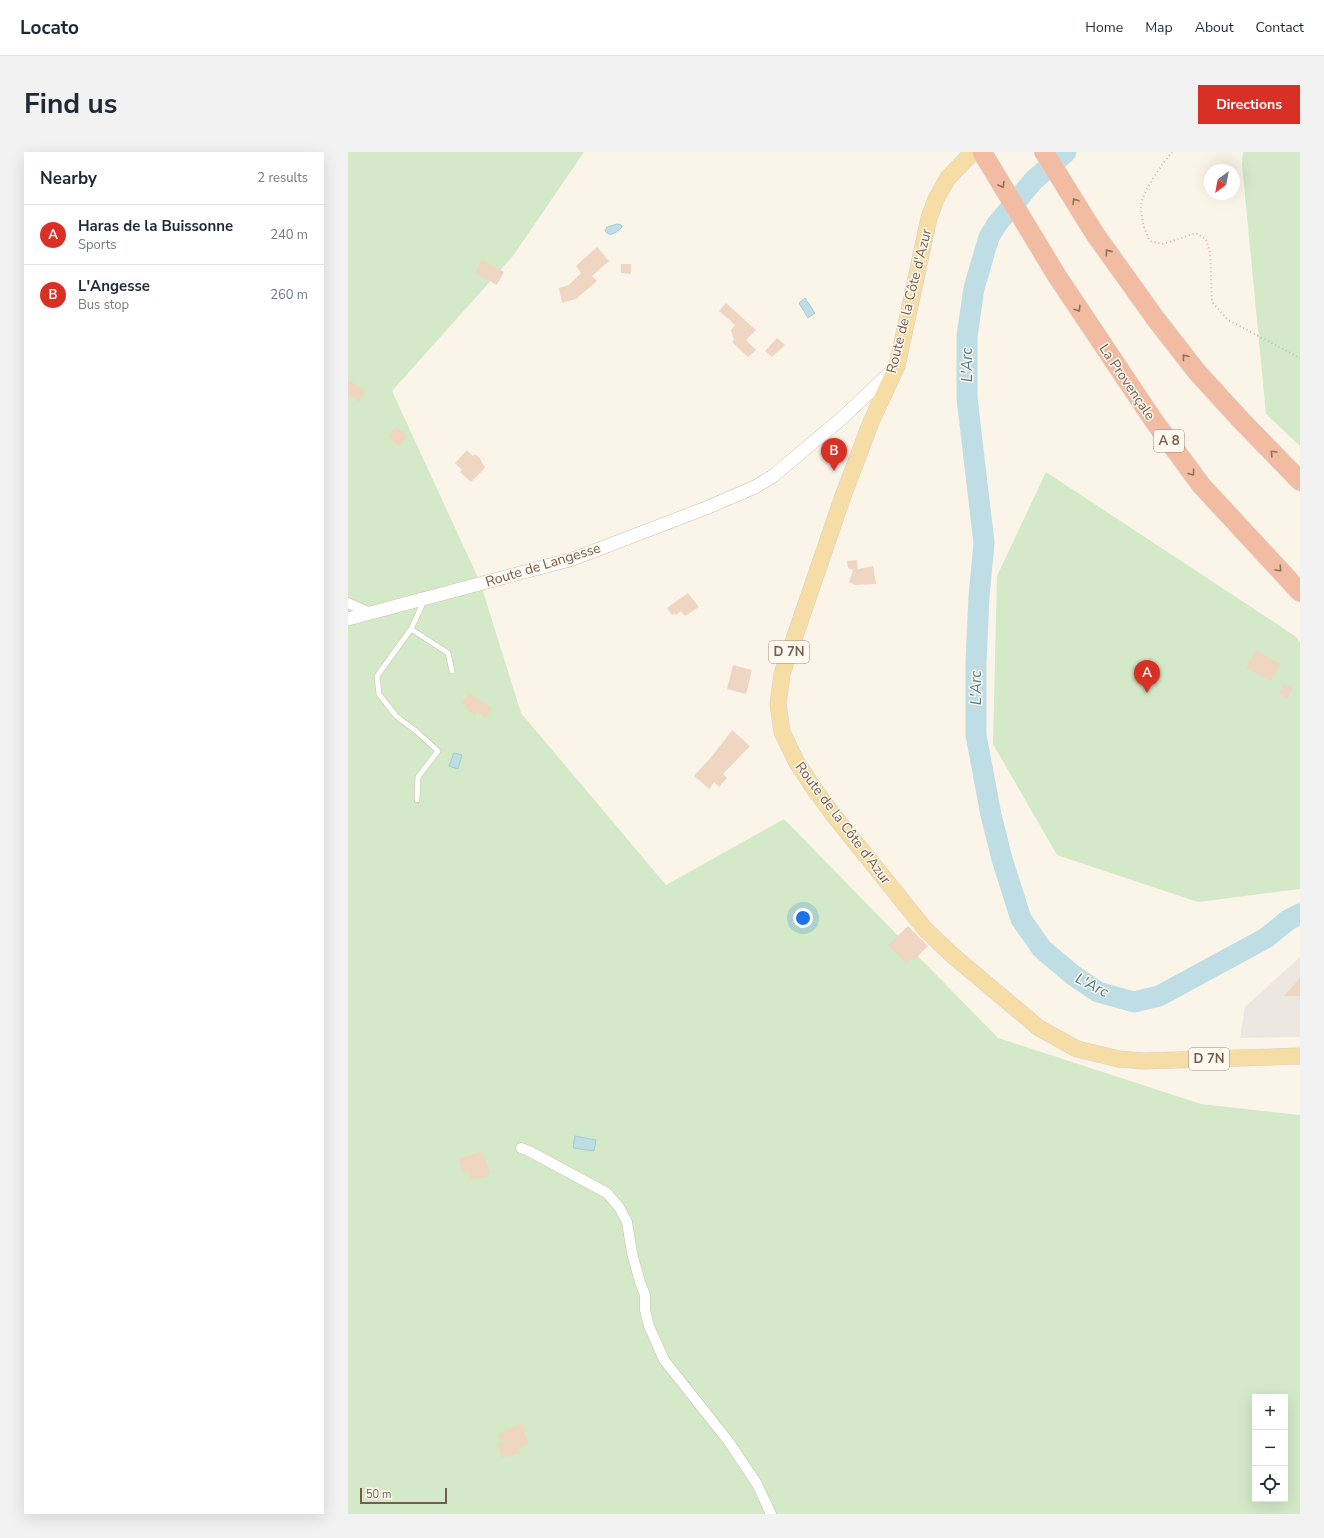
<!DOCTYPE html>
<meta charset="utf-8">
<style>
body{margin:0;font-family:"Nunito Sans",sans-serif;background:#f2f2f3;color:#1f2937}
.controls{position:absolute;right:12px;bottom:12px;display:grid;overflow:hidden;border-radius:0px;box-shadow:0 4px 16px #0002}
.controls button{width:36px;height:36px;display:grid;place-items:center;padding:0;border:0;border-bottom:1px solid #e0e1e3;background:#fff;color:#1f2937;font:20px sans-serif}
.compass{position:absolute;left:856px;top:12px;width:36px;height:36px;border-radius:50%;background:#fff;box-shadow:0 4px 16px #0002;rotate:212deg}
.scale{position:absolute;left:12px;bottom:10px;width:87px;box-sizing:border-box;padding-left:4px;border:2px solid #755d4d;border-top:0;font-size:11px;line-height:14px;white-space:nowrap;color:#755d4d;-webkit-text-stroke:3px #fef9ef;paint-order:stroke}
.you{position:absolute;left:455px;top:766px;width:14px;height:14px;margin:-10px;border:3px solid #fff;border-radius:50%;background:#1a73e8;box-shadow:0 0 0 6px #1a73e833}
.badge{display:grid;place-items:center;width:26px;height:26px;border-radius:50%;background:#d93025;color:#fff;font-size:13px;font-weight:700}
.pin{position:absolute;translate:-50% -33px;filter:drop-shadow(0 1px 2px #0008)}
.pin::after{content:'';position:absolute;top:21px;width:14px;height:12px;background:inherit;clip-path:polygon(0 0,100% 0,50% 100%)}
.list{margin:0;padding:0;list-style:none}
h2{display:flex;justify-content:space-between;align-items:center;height:52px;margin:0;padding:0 16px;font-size:17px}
h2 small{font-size:13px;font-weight:400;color:#747a83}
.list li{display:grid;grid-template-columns:26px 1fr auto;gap:12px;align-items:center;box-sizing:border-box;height:60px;padding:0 16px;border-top:1px solid #e0e1e3}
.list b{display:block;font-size:15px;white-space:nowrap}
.list p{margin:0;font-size:13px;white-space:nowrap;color:#747a83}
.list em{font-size:13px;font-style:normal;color:#747a83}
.icon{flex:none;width:22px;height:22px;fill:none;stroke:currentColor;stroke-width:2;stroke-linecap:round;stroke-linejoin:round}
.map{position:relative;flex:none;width:952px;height:1362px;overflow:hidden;border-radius:0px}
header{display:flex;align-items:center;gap:24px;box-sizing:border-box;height:56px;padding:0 20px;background:#fff;border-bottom:1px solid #e0e1e3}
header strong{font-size:19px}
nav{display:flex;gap:22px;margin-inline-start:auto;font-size:14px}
.intro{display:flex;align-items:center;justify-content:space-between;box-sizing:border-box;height:96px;padding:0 24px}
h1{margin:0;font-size:28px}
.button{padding:10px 18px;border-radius:0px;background:#d93025;color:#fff;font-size:14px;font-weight:700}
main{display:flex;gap:24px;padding:0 24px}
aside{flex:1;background:#fff;border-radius:0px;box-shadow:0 4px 16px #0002}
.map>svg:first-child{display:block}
.industrial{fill:#ede7e2}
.green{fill:#d3e9c7;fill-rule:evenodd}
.water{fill:#bedde4;stroke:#a4ccd6}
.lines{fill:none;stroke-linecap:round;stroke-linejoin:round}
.river{stroke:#bedde4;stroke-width:21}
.building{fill:#efd6c2}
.service-casing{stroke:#cdbeaf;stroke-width:6}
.minor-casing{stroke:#cdbeaf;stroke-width:11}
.tertiary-casing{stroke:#cdbeaf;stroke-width:14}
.primary-casing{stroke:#d8d2cd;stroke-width:17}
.motorway-casing{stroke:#d8d2cd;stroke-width:20}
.path{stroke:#d5b9a4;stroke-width:2;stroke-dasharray:1 3;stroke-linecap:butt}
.service{stroke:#fff;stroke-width:5}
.minor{stroke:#fff;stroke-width:10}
.tertiary{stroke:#fff;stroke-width:13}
.primary{stroke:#f6dca5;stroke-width:16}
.motorway{stroke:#f2bca3;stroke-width:19}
.oneway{stroke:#8e705e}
.labels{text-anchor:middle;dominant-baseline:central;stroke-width:3;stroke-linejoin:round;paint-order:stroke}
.shield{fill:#fef9ef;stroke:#9e8c7e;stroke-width:1}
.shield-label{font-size:13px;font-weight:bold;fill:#755d4d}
.street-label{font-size:14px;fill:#755d4d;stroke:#fef9ef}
.water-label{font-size:15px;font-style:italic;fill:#487a86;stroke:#fef9ef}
</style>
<header>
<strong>Locato</strong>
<nav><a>Home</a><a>Map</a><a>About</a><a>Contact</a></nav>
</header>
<div class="intro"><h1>Find us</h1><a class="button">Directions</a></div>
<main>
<aside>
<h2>Nearby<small>2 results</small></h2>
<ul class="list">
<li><span class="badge">A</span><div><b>Haras de la Buissonne</b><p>Sports</p></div><em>240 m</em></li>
<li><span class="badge">B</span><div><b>L'Angesse</b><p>Bus stop</p></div><em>260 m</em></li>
</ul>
</aside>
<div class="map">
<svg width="952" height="1362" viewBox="0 0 952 1362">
<rect width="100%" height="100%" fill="#fbf5e9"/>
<path class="industrial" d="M952,805V885L892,886L897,855Z"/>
<g class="green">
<path d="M0,0H236L165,104L44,239L132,430L173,561L318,733L436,667L650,886L853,952L952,963V1362H0ZM907,1245H937V1347H907Z"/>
<path d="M895,0H952V294L918,262L894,12Z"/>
<path d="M698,320L947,484L952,490V737L850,750L709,703L645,592L649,424Z"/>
</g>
<g class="water">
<path d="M269,72L273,73L274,75C269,80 262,86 257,79L259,75Z"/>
<path d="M457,146L467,161L460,166L451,151Z"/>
<path d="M106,601L114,603L110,617L101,614Z"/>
<path d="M227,984L248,988L246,999L225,996Z"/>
</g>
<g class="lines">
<path class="river" d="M718,0L686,28L649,72L641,85L626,136L619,184V246L636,391L631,444L628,510V583L643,663L654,707L673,767L694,797L725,823L750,840L786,850L811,844L918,786L940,768L952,762"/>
</g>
<g class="building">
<path d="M249,95L261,109L244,124L249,129L228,147L214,151L211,136L221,133L233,121L228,114Z"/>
<path d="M134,108L156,120L149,133L127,121Z"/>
<path d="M273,112H283V122L273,121Z"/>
<path d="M378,151L408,178L398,188L408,198L400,205L384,190L386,188L383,178L387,173L371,159Z"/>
<path d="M429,186L437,193L424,205L417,199Z"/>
<path d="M0,228L17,238L11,250L0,243Z"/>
<path d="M48,275L60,284L51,294L40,285Z"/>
<path d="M119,298L125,304L127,302L132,306L137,316L123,330L112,320L114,318L107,311Z"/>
<path d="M509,408L510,417L525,414L528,432L507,433L501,430L505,418L500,416L499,409Z"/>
<path d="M340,441L351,455L337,464L333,459L328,463L326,462L324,463L319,456Z"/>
<path d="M908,498L932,512L923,529L898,516Z"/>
<path d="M385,513L404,518L398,542L379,537Z"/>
<path d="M936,532L945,537L939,547L931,542Z"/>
<path d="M121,541L144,556L138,566L129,560L127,563L116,556L118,553L114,551Z"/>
<path d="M384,578L402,594L375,622L379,626L371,635L366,630L361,637L346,624L365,603Z"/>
<path d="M560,774L580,794L565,809L563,807L559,812L540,793Z"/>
<path d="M952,826V844H936Z"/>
<path d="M134,999L142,1021L138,1026L123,1027L120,1019L115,1021L110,1007Z"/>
<path d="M174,1271L178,1279L176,1280L181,1292L170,1297L172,1301L161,1305L160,1303L154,1306L149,1292L162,1287L153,1289L150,1282Z"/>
</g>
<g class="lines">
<defs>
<g id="service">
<path d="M76,449L63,477L100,501L104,519"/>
<path d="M63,477L29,524L31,542L48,564L68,579L90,599L70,625L69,648"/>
</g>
<g id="minor">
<path d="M0,451L22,461"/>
<path d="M173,996L181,999L259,1041L271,1055L279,1070L284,1101L292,1130L297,1143V1158L301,1174L316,1208L381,1290L409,1332L423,1362"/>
</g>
<path id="tertiary" d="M0,467L225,407L358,356L407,335L425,324L493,267L547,216"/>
<path id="primary" d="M625,0L600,26L588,47L581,66L549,214L523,270L495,344L434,522L430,552L434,580L448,609L467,638L487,665L577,777L603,802L691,876L729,897L771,907L796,909L952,904"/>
<g id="motorway">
<path d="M634,0L709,124L806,269L853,333L952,440"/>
<path d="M696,0L747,82L807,166L849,220L891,266L952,329"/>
</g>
</defs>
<use href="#service" class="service-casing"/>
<use href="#minor" class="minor-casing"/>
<use href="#tertiary" class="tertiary-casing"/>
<use href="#primary" class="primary-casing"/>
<use href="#motorway" class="motorway-casing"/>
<path class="path" d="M824,0C815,11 794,40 793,53C793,67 796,77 802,89L815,92L848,81L858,87L862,101L864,150L880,168L952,206"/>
<use href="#service" class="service"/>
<use href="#minor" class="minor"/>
<use href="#tertiary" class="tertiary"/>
<use href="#primary" class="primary"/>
<use href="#motorway" class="motorway"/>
</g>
<defs><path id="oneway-chevron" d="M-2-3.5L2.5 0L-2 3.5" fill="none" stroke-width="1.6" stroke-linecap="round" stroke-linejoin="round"/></defs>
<g class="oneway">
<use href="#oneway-chevron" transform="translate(654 33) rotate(59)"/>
<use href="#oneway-chevron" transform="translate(727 49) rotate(-122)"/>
<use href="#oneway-chevron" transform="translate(760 100) rotate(-125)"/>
<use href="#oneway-chevron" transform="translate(730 157) rotate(57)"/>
<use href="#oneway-chevron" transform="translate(837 205) rotate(-128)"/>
<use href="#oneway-chevron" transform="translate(925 301) rotate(-134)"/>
<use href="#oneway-chevron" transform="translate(844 321) rotate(53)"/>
<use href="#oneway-chevron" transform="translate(931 417) rotate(47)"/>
</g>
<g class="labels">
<g class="shield">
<rect x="806" y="278" width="30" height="22" rx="3"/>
<rect x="421" y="489" width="40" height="22" rx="3"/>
<rect x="841" y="896" width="40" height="22" rx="3"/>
</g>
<g class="shield-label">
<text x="821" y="289">A 8</text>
<text x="441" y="500">D 7N</text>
<text x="861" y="907">D 7N</text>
</g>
<g class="street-label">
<text transform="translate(561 149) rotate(-76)">Route de la Côte d'Azur</text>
<text transform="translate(779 230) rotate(56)">La Provençale</text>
<text transform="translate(195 413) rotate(-17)">Route de Langesse</text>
<text transform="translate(495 671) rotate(53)">Route de la Côte d'Azur</text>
</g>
<g class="water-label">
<text transform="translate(619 213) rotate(-90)">L'Arc</text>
<text transform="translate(628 536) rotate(-90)">L'Arc</text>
<text transform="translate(744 833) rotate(27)">L'Arc</text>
</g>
</g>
</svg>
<div class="controls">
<button>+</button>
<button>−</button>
<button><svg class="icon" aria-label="locate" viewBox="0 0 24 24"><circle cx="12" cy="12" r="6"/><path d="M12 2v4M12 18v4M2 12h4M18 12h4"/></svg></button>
</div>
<svg class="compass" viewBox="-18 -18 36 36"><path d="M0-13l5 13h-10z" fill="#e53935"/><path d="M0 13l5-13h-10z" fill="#747a83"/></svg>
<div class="scale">50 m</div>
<div class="you"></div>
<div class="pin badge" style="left:799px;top:541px">A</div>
<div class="pin badge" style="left:486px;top:319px">B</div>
</div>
</main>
